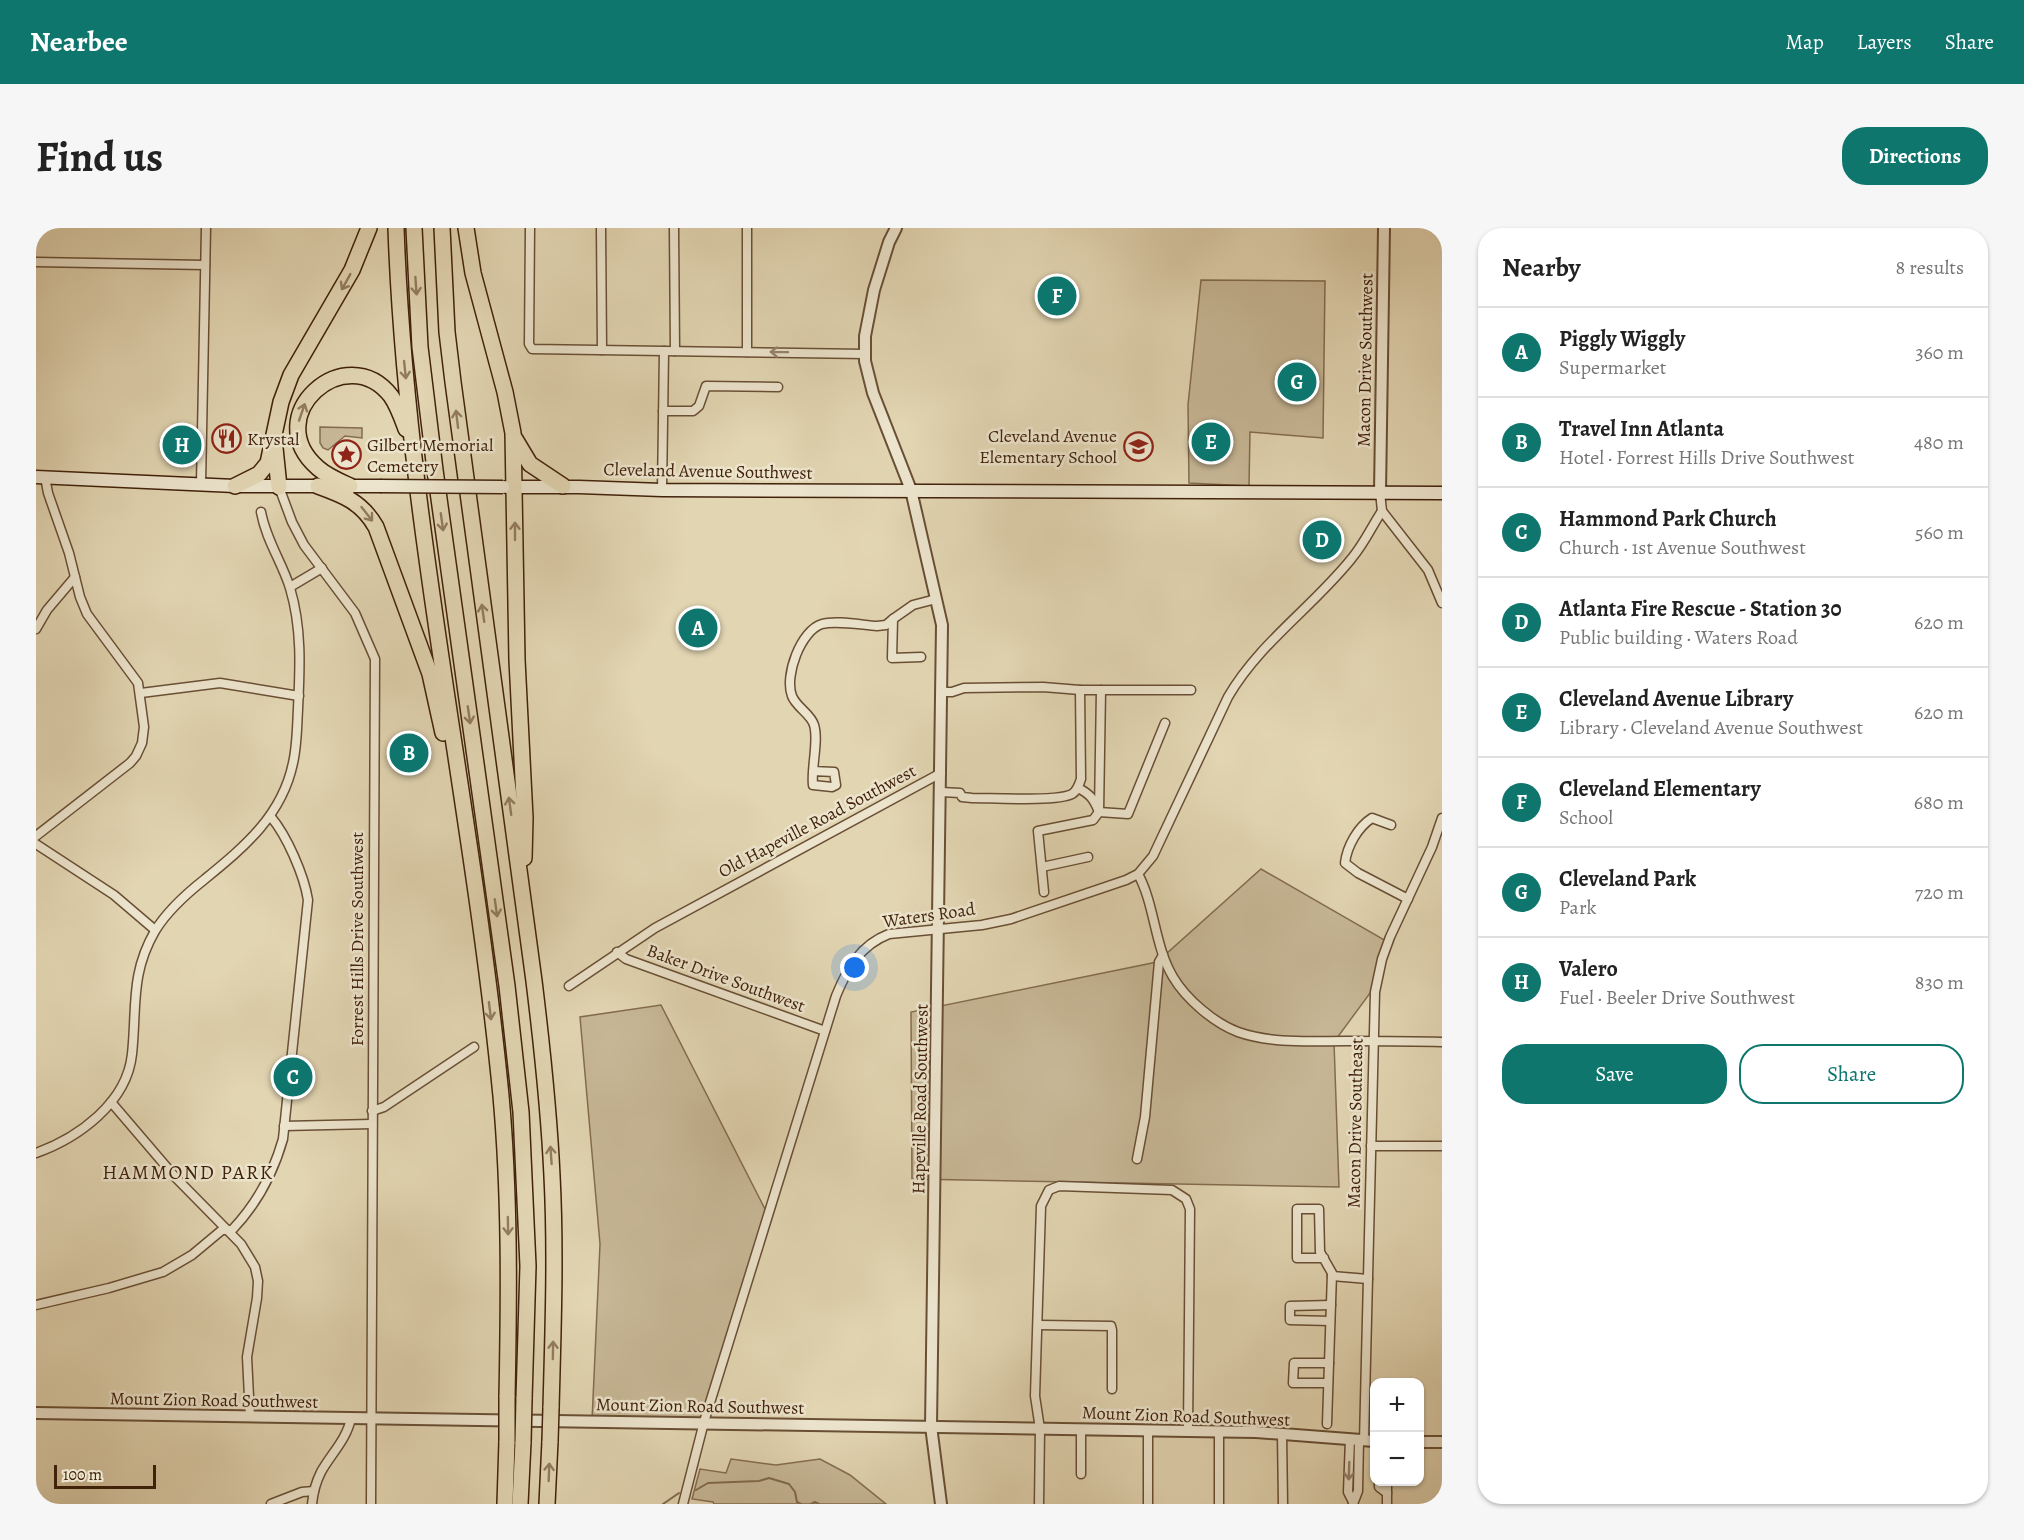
<!DOCTYPE html>
<meta charset="utf-8">
<style>
body{margin:0;font-family:Alegreya,serif;background:#f6f6f6;color:#222}
.controls{position:absolute;right:18px;bottom:18px;display:grid;overflow:hidden;border-radius:12px;box-shadow:0 2px 4px #0004}
.controls button{width:54px;height:54px;display:grid;place-items:center;padding:0;border:0;border-bottom:2px solid #e0e0e0;background:#fff;color:#222;font:30px sans-serif}
.scale{position:absolute;left:18px;bottom:15px;width:102px;box-sizing:border-box;padding-left:6px;border:3px solid #41220b;border-top:0;font-size:16px;line-height:21px;white-space:nowrap;color:#41220b;-webkit-text-stroke:4px #ece4cd;paint-order:stroke}
.you{position:absolute;left:819px;top:740px;width:21px;height:21px;margin:-15px;border:4px solid #fff;border-radius:50%;background:#1a73e8;box-shadow:0 0 0 9px #1a73e833}
.badge{display:grid;place-items:center;width:39px;height:39px;border-radius:50%;background:#0f766e;color:#fff;font-size:20px;font-weight:700}
.pin{position:absolute;translate:-50% -50%;border:3px solid #fff;box-shadow:0 2px 6px #0006}
.list{margin:0;padding:0;list-style:none}
h2{display:flex;justify-content:space-between;align-items:center;height:78px;margin:0;padding:0 24px;font-size:26px}
h2 small{font-size:20px;font-weight:400;color:#767676}
.list li{display:grid;grid-template-columns:39px 1fr auto;gap:18px;align-items:center;box-sizing:border-box;height:90px;padding:0 24px;border-top:2px solid #e0e0e0}
.list b{display:block;font-size:22px;white-space:nowrap}
.list p{margin:0;font-size:20px;white-space:nowrap;color:#767676}
.list em{font-size:20px;font-style:normal;color:#767676}
.actions{display:flex;gap:12px;padding:18px 24px}
.actions a{flex:1;padding:14px 0;border:2px solid #0f766e;border-radius:24px;text-align:center;font-size:21px;color:#0f766e}
.actions .main{background:#0f766e;color:#fff}
.map{position:relative;flex:none;width:1406px;height:1276px;overflow:hidden;border-radius:24px}
header{display:flex;align-items:center;gap:36px;box-sizing:border-box;height:84px;padding:0 30px;background:#0f766e;color:#fff}
header strong{font-size:28px}
nav{display:flex;gap:33px;margin-inline-start:auto;font-size:21px}
.intro{display:flex;align-items:center;justify-content:space-between;box-sizing:border-box;height:144px;padding:0 36px}
h1{margin:0;font-size:42px}
.button{padding:15px 27px;border-radius:24px;background:#0f766e;color:#fff;font-size:21px;font-weight:700}
main{display:flex;gap:36px;padding:0 36px}
aside{flex:1;background:#fff;border-radius:24px;box-shadow:0 2px 4px #0004}
.map>svg:first-child{display:block}
.green{fill:#c7b796;stroke:#846c50;stroke-width:1.5}
.lines{fill:none;stroke-linecap:round;stroke-linejoin:round}
.stream{stroke:#81694d;stroke-width:2}
.minor-casing{stroke:#694f35;stroke-width:11}
.tertiary-casing{stroke:#694f35;stroke-width:14}
.secondary-casing{stroke:#41220b;stroke-width:15}
.motorway-casing{stroke:#41220b;stroke-width:18}
.minor{stroke:#ece4cd;stroke-width:8}
.tertiary{stroke:#ece4cd;stroke-width:10}
.secondary{stroke:#ece4cd;stroke-width:12}
.motorway{stroke:#e2d5b2;stroke-width:15}
.secondary-bridge-casing{stroke:#41220b;stroke-width:15;stroke-linecap:butt}
.motorway-bridge-casing{stroke:#41220b;stroke-width:18;stroke-linecap:butt}
.secondary-bridge{stroke:#ece4cd;stroke-width:12}
.motorway-bridge{stroke:#e2d5b2;stroke-width:15}
.oneway{stroke:#927c5e}
.oneway2{stroke:#96836c}
.labels{text-anchor:middle;dominant-baseline:central;stroke-width:5;stroke-linejoin:round;paint-order:stroke}
.street-label{font-size:18px;fill:#41220b;stroke:#ece4cd}
.poi-label{font-size:18px;fill:#41220b;stroke:#ece4cd;text-anchor:start}
.neighbourhood-label{font-size:20px;letter-spacing:1.5px;fill:#41220b;stroke:#ece4cd}
</style>
<header>
<strong>Nearbee</strong>
<nav><a>Map</a><a>Layers</a><a>Share</a></nav>
</header>
<div class="intro"><h1>Find us</h1><a class="button">Directions</a></div>
<main>
<div class="map">
<svg width="1406" height="1276" viewBox="0 0 1406 1276">
<rect width="100%" height="100%" fill="#e2d5b2"/>
<filter id="stains"><feTurbulence type="fractalNoise" baseFrequency=".00333" numOctaves="4"/><feColorMatrix values="0 0 0 0 .2 0 0 0 0 .09 0 0 0 0 .02 0 0 0 .5 -.17"/></filter>
<radialGradient id="worn" r=".72"><stop offset=".6" stop-color="#630" stop-opacity="0"/><stop offset="1" stop-color="#630" stop-opacity=".3"/></radialGradient>
<g class="green">
<path d="M1165,52L1289,53L1287,210L1214,204L1213,258L1153,255L1152,177Z"/>
<path d="M284,199L326,200V210L309,208L292,222L287,220L284,215Z"/>
<path d="M1225,641L1352,714L1340,757L1298,814L1303,959L876,951L875,784L1121,734Z"/>
<path d="M625,777L733,989L665,1196L556,1193L564,1016L544,789Z"/>
<path d="M695,1231L740,1237L784,1231L814,1247L850,1276H678L677,1274L656,1271L664,1241L690,1245Z"/>
</g>
<g class="lines">
<g class="stream">
<path d="M660,1262L672,1255L723,1253L733,1250L753,1256L759,1264L761,1274L765,1276"/>
<path d="M627,1276L643,1265"/>
<path d="M775,1276L779,1274L783,1276"/>
</g>
<defs>
<g id="minor">
<path d="M494,0L493,116L496,121L829,126"/>
<path d="M565,0L566,122"/>
<path d="M638,0L639,123"/>
<path d="M711,0V124"/>
<path d="M0,34L169,37"/>
<path d="M627,183H657L663,178L670,158L742,159"/>
<path d="M165,256L170,0"/>
<path d="M243,259L256,294L268,317L319,385L339,431L335,1276"/>
<path d="M626,262L628,123"/>
<path d="M1344,264L1346,283L1392,342L1406,375"/>
<path d="M254,359L286,340"/>
<path d="M0,401L11,382L39,349"/>
<path d="M885,429L856,430L857,391L877,377L900,371"/>
<path d="M906,464H916L928,460L1007,459L1044,462H1155"/>
<path d="M105,465L184,455L263,468"/>
<path d="M777,543L798,544L800,557L796,559L777,557C775,540 783,512 778,497C775,486 760,479 756,468C748,448 765,402 786,396C800,392 826,397 841,398L850,397L857,391"/>
<path d="M1042,560C1054,566 1058,571 1063,584L1092,586L1129,495"/>
<path d="M905,564L924,565L926,569L936,570C956,570 1021,574 1036,566C1041,563 1043,557 1045,551L1044,462"/>
<path d="M1355,597L1336,590C1322,599 1311,618 1309,635L1322,645L1372,671"/>
<path d="M0,608L94,535L100,528L106,515L108,499L102,455L51,386L44,369L33,325L12,265L9,249"/>
<path d="M0,616L78,667L119,702"/>
<path d="M1006,639L1052,629"/>
<path d="M1102,646C1119,677 1118,717 1137,749C1150,771 1178,795 1202,804C1236,816 1275,813 1310,813C1342,813 1374,813 1406,814"/>
<path d="M1008,664L1002,603L1057,592L1063,584L1065,462"/>
<path d="M581,724L590,731L789,803"/>
<path d="M533,758L619,700L905,545"/>
<path d="M75,874L140,950L205,1016L219,1039L222,1053L221,1070L211,1129L214,1189"/>
<path d="M336,883L348,879L438,819"/>
<path d="M248,898L336,896"/>
<path d="M1335,918H1406"/>
<path d="M0,925C42,910 91,875 96,826C101,780 94,746 119,703C131,683 150,666 169,651C208,619 246,588 257,535C261,518 261,499 262,481C264,440 266,400 254,360C246,334 230,312 225,284"/>
<path d="M1101,931L1109,889L1123,734L1127,727"/>
<path d="M1288,1030H1261V981H1283L1284,1024L1296,1045L1291,1196"/>
<path d="M1296,1048L1332,1051"/>
<path d="M0,1077L73,1060L127,1044L156,1027L186,1002H196C221,976 237,946 247,911L272,672C268,647 251,608 235,589"/>
<path d="M1294,1093L1254,1092V1078L1295,1077"/>
<path d="M1003,1097L1075,1098L1076,1102V1161"/>
<path d="M1292,1155H1257L1258,1135H1293"/>
<path d="M1246,1206L1247,1276"/>
<path d="M1314,1211L1312,1264L1317,1274"/>
<path d="M1328,1213L1339,764L1346,731L1354,709L1396,619L1406,590"/>
<path d="M1045,1246V1202"/>
<path d="M1343,1254V1259L1351,1265"/>
<path d="M235,1276L266,1264L278,1263"/>
<path d="M276,1276C277,1265 280,1254 285,1244C295,1226 311,1211 315,1190"/>
<path d="M647,1276L668,1194L800,768C811,741 824,717 853,706L946,697L975,691L1090,652L1102,646L1117,628L1192,469C1224,414 1277,379 1316,330C1328,316 1336,298 1346,283"/>
<path d="M1003,1276L1004,1201L999,1168L1005,978L1013,962L1023,958L1136,962L1150,971L1154,981L1152,1203"/>
<path d="M1112,1276V1203"/>
<path d="M1183,1276V1204"/>
<path d="M1317,1276L1322,1263L1323,1212"/>
<path d="M1351,1276V1254"/>
</g>
<g id="tertiary">
<path d="M860,0L853,14L838,62L829,108V133L837,165L875,262L906,397L895,1198L905,1276"/>
<path d="M1344,264L1348,0"/>
<path d="M0,1185L1152,1203L1220,1204L1338,1213"/>
<path d="M1384,1214H1406"/>
</g>
<g id="secondary">
<path d="M0,249L199,258H289"/>
<path d="M306,258H344"/>
<path d="M471,259H543L626,262L1406,265"/>
</g>
<g id="motorway">
<path d="M360,0C370,292 437,578 465,868C474,968 473,1069 471,1169"/>
<path d="M378,0L384,119L399,242L471,758L485,884L492,1038L488,1171"/>
<path d="M406,0L411,104L417,154L498,753C506,818 513,883 516,948C520,1025 517,1103 515,1180"/>
<path d="M430,0L437,45L469,164L477,205L481,432L489,590L488,630"/>
<path d="M479,211L494,236L527,258"/>
<path d="M239,220L243,259"/>
<path d="M199,258L223,246L232,235L245,174L255,147L316,42L333,0"/>
<path d="M282,258C307,267 326,274 340,299L394,446L407,505"/>
<path d="M314,258C303,253 291,248 282,240C222,188 310,110 355,168C362,178 366,190 370,201"/>
<path d="M469,1276L471,1213"/>
<path d="M484,1276L487,1214"/>
<path d="M511,1276L514,1213"/>
</g>
</defs>
<use href="#minor" class="minor-casing"/>
<use href="#tertiary" class="tertiary-casing"/>
<use href="#secondary" class="secondary-casing"/>
<use href="#motorway" class="motorway-casing"/>
<use href="#minor" class="minor"/>
<use href="#tertiary" class="tertiary"/>
<use href="#secondary" class="secondary"/>
<use href="#motorway" class="motorway"/>
<defs>
<path id="secondary-bridge" d="M344,258L467,259"/>
<g id="motorway-bridge">
<path d="M471,1213V1169"/>
<path d="M514,1213L515,1180"/>
<path d="M487,1214L488,1171"/>
</g>
</defs>
<use href="#secondary-bridge" class="secondary-bridge-casing"/>
<use href="#motorway-bridge" class="motorway-bridge-casing"/>
<use href="#secondary-bridge" class="secondary-bridge"/>
<use href="#motorway-bridge" class="motorway-bridge"/>
</g>
<defs><path id="oneway-shaft" d="M-6 0H5M1.5-3L5.5 0L1.5 3" fill="none" stroke-width="1.6" stroke-linecap="round" stroke-linejoin="round" transform="scale(1.5)"/></defs>
<g class="oneway">
<use href="#oneway-shaft" transform="translate(310 54) rotate(119)"/>
<use href="#oneway-shaft" transform="translate(380 58) rotate(86)"/>
<use href="#oneway-shaft" transform="translate(369 142) rotate(84)"/>
<use href="#oneway-shaft" transform="translate(266 184) rotate(-71)"/>
<use href="#oneway-shaft" transform="translate(421 191) rotate(-97)"/>
<use href="#oneway-shaft" transform="translate(331 286) rotate(52)"/>
<use href="#oneway-shaft" transform="translate(406 294) rotate(82)"/>
<use href="#oneway-shaft" transform="translate(479 303) rotate(-90)"/>
<use href="#oneway-shaft" transform="translate(447 385) rotate(-98)"/>
<use href="#oneway-shaft" transform="translate(433 487) rotate(82)"/>
<use href="#oneway-shaft" transform="translate(474 578) rotate(-98)"/>
<use href="#oneway-shaft" transform="translate(460 680) rotate(82)"/>
<use href="#oneway-shaft" transform="translate(454 783) rotate(83)"/>
<use href="#oneway-shaft" transform="translate(515 927) rotate(-94)"/>
<use href="#oneway-shaft" transform="translate(472 998) rotate(89)"/>
<use href="#oneway-shaft" transform="translate(517 1122) rotate(-89)"/>
<use href="#oneway-shaft" transform="translate(513 1244) rotate(-88)"/>
</g>
<g class="oneway2">
<use href="#oneway-shaft" transform="translate(743 124) rotate(-179)"/>
<use href="#oneway-shaft" transform="translate(1313 1243) rotate(92)"/>
</g>
<defs>
<symbol id="restaurant-ring" viewBox="-11 -11 22 22"><circle r="9.5" fill="#ece4cd" stroke="#8f2418" stroke-width="1.5"/><path d="M-5-6h1v4h1v-4h1v4h1v-4h1v5L-1.5 .5V6h-2V.5L-5-1ZM5-6V6H3V1.5H1.5Q1.5-4 5-6Z" fill="#8f2418"/></symbol>
<symbol id="school-ring" viewBox="-11 -11 22 22"><circle r="9.5" fill="#ece4cd" stroke="#8f2418" stroke-width="1.5"/><path d="M0-5L7-2L0 1L-7-2ZM-4 1L0 2.5L4 1V4Q0 6-4 4Z" fill="#8f2418"/></symbol>
<symbol id="sight-ring" viewBox="-11 -11 22 22"><circle r="9.5" fill="#ece4cd" stroke="#8f2418" stroke-width="1.5"/><path d="M0-6L1.8-2.2L6-1.7L2.9 1.2L3.7 5.4L0 3.3L-3.7 5.4L-2.9 1.2L-6-1.7L-1.8-2.2Z" fill="#8f2418"/></symbol>
</defs>
<g fill-rule="evenodd">
<use href="#restaurant-ring" x="174" y="194" width="33" height="33"/>
<use href="#school-ring" x="1086" y="202" width="33" height="33"/>
<use href="#sight-ring" x="294" y="210" width="33" height="33"/>
</g>
<g class="labels">
<g class="street-label">
<text transform="translate(1329 132) rotate(-89)">Macon Drive Southwest</text>
<text transform="translate(672 243) rotate(1)">Cleveland Avenue Southwest</text>
<text transform="translate(781 593) rotate(-28)">Old Hapeville Road Southwest</text>
<text transform="translate(893 687) rotate(-8)">Waters Road</text>
<text transform="translate(321 711) rotate(-90)">Forrest Hills Drive Southwest</text>
<text transform="translate(690 750) rotate(20)">Baker Drive Southwest</text>
<text transform="translate(884 871) rotate(-89)">Hapeville Road Southwest</text>
<text transform="translate(1319 895) rotate(-89)">Macon Drive Southeast</text>
<text transform="translate(178 1172) rotate(1)">Mount Zion Road Southwest</text>
<text transform="translate(664 1178) rotate(1)">Mount Zion Road Southwest</text>
<text transform="translate(1150 1188) rotate(2)">Mount Zion Road Southwest</text>
</g>
<g class="poi-label">
<text x="1081" y="208" text-anchor="end">Cleveland Avenue<tspan x="1081" dy="21">Elementary School</tspan></text>
<text x="211" y="211">Krystal</text>
<text x="331" y="217">Gilbert Memorial<tspan x="331" dy="21">Cemetery</tspan></text>
</g>
<g class="neighbourhood-label">
<text x="152" y="944">HAMMOND PARK</text>
</g>
</g>
<rect width="100%" height="100%" filter="url(#stains)"/>
<rect width="100%" height="100%" fill="url(#worn)"/>
</svg>
<div class="controls">
<button>+</button>
<button>−</button>
</div>
<div class="scale">100 m</div>
<div class="you"></div>
<div class="pin badge" style="left:662px;top:400px">A</div>
<div class="pin badge" style="left:373px;top:525px">B</div>
<div class="pin badge" style="left:257px;top:849px">C</div>
<div class="pin badge" style="left:1286px;top:312px">D</div>
<div class="pin badge" style="left:1175px;top:214px">E</div>
<div class="pin badge" style="left:1021px;top:68px">F</div>
<div class="pin badge" style="left:1261px;top:154px">G</div>
<div class="pin badge" style="left:146px;top:217px">H</div>
</div>
<aside>
<h2>Nearby<small>8 results</small></h2>
<ul class="list">
<li><span class="badge">A</span><div><b>Piggly Wiggly</b><p>Supermarket</p></div><em>360 m</em></li>
<li><span class="badge">B</span><div><b>Travel Inn Atlanta</b><p>Hotel · Forrest Hills Drive Southwest</p></div><em>480 m</em></li>
<li><span class="badge">C</span><div><b>Hammond Park Church</b><p>Church · 1st Avenue Southwest</p></div><em>560 m</em></li>
<li><span class="badge">D</span><div><b>Atlanta Fire Rescue - Station 30</b><p>Public building · Waters Road</p></div><em>620 m</em></li>
<li><span class="badge">E</span><div><b>Cleveland Avenue Library</b><p>Library · Cleveland Avenue Southwest</p></div><em>620 m</em></li>
<li><span class="badge">F</span><div><b>Cleveland Elementary</b><p>School</p></div><em>680 m</em></li>
<li><span class="badge">G</span><div><b>Cleveland Park</b><p>Park</p></div><em>720 m</em></li>
<li><span class="badge">H</span><div><b>Valero</b><p>Fuel · Beeler Drive Southwest</p></div><em>830 m</em></li>
</ul>
<div class="actions"><a class="main">Save</a><a>Share</a></div>
</aside>
</main>
